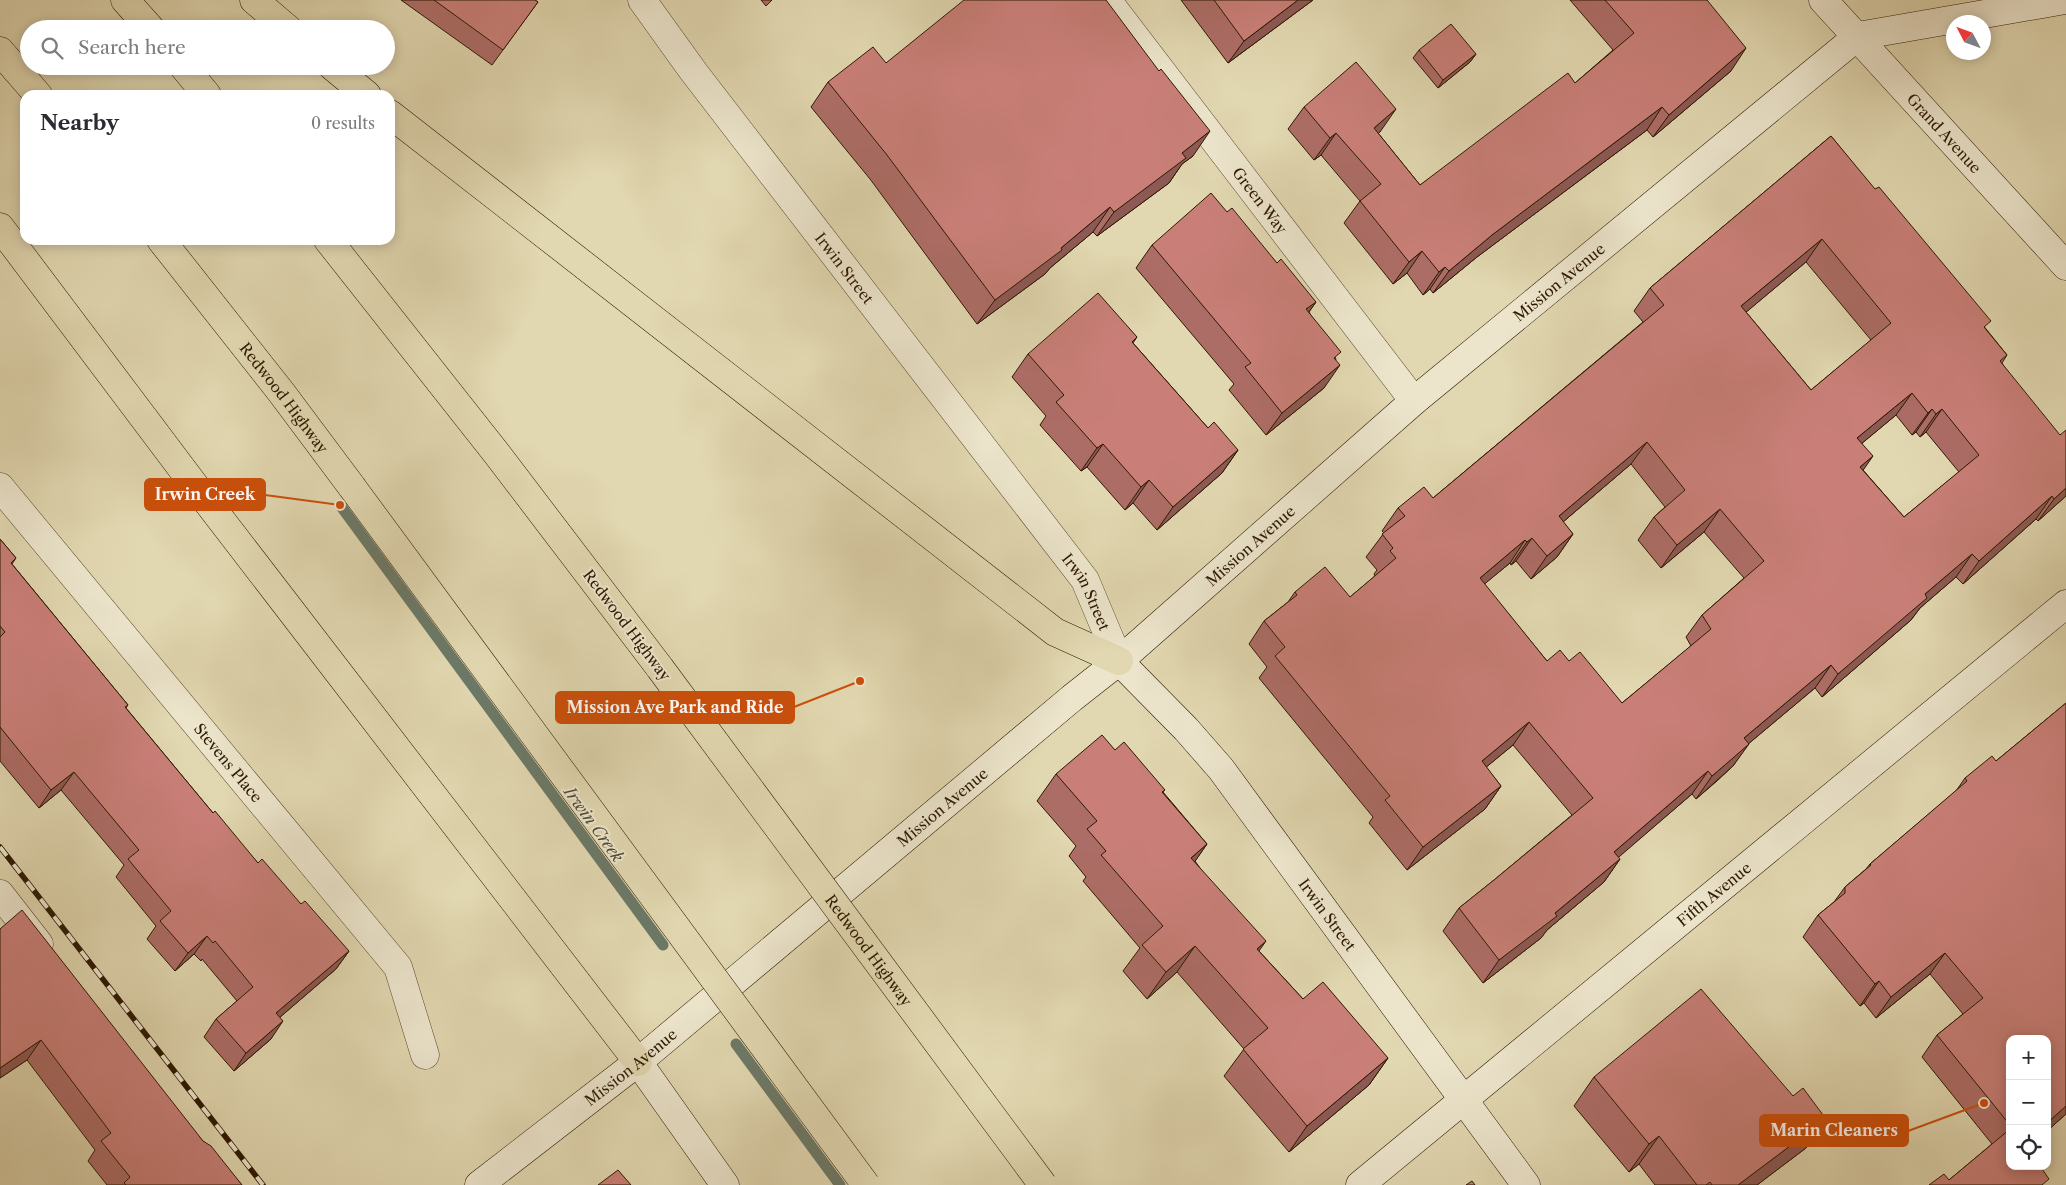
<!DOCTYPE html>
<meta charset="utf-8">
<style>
body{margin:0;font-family:"Libre Caslon Text",serif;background:#f2f2f3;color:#2b2b33}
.controls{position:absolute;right:15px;bottom:15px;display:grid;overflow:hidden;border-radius:10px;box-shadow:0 2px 12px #0003}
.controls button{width:45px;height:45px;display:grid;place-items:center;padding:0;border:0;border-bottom:1px solid #e1e1e2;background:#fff;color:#2b2b33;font:25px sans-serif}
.compass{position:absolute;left:1946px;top:15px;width:45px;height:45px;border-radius:50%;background:#fff;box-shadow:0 2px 12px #0003;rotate:311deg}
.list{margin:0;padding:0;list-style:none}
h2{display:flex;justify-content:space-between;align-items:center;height:65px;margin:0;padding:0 20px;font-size:21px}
h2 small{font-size:16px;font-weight:400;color:#7c7c81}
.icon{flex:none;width:28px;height:28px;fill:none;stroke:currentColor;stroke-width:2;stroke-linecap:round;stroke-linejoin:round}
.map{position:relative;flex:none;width:2066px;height:1185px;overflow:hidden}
.search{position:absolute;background:#fff;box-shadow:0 2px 12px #0003;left:20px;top:20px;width:375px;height:55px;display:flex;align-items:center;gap:12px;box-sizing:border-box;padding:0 18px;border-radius:28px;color:#7c7c81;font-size:19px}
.panel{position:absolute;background:#fff;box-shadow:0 2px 12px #0003;left:20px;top:90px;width:375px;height:155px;border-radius:15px}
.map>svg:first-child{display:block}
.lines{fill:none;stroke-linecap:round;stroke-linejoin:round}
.stream{stroke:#6b7967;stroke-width:11}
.street-casing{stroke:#5a482c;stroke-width:29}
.secondary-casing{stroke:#2d1800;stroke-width:29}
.highway-casing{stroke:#2d1800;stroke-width:29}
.street{stroke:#ece5cc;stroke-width:28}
.secondary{stroke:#ece5cc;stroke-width:28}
.highway{stroke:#e1d7b0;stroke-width:28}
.rail-casing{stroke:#2d1800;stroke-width:5.5}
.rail{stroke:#ece5cc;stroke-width:4;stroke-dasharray:11;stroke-linecap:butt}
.highway-bridge-casing{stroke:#2d1800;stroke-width:29;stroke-linecap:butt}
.highway-bridge{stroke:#e1d7b0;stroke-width:28}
.wall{fill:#ad6d67;stroke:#2d1800;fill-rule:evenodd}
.shaded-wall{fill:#8d5954;stroke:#2d1800}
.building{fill:#c97f78;stroke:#2d1800;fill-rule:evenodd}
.labels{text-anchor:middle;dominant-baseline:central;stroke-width:4;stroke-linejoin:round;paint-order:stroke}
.street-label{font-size:15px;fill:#2d1800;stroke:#ece5cc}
.water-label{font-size:16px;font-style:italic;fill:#4c4834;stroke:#ece5cc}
.leader{fill:none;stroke:#cc4f0a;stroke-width:2}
.callout-dot{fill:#cc4f0a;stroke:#ece5cc;stroke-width:2}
.callout{fill:#cc4f0a;stroke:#cc4f0a;stroke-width:2}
.callout-label{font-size:16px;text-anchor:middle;font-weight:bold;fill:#fff}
</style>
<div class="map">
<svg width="2066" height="1185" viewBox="0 0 2066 1185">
<rect width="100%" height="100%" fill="#e1d7b0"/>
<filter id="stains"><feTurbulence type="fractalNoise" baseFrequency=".004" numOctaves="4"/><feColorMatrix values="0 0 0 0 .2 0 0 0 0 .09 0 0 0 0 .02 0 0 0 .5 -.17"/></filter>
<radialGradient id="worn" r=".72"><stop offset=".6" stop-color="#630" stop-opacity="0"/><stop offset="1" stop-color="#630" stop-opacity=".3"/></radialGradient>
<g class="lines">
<g class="stream">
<path d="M340,505L663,945"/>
<path d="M736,1044L840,1185"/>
</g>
<defs>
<g id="street">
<path id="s1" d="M642,0L693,71L1085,580L1119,661"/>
<path id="s2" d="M1107,0L1414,401"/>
<path id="s3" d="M0,487L398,967L425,1055"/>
<path d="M0,894L39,944"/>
</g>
<g id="secondary">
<path id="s4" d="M1823,0L2066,266"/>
<path id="s5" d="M1119,661L1186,729L1221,769L1526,1185"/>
<path d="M638,1062L725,1185"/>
<path id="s6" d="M479,1185L638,1062L1072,698L1119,661L1414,401L1858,36L2065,0"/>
<path id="s7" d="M1360,1185L2066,604"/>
</g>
<g id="highway">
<path d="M125,0L151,29"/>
<path d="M254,0L288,29"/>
<path d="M0,51L38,95"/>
<path d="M183,66L207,95"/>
<path d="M332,66L367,95"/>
<path d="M390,114L1055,632L1119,661"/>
<path d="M0,227L192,482L638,1062"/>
<path id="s8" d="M161,240L281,392L352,487"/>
<path d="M328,240L497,454L660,668"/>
</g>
</defs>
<use href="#street" class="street-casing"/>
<use href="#secondary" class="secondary-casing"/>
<use href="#highway" class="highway-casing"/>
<use href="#street" class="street"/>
<use href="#secondary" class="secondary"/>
<use href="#highway" class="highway"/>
<defs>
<path id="rail" d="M0,847L263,1185"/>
</defs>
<use href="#rail" class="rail-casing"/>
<use href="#rail" class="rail"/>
<defs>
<g id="highway-bridge">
<path d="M352,487L866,1185"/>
<path id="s9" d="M660,668L1043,1185"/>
</g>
</defs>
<use href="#highway-bridge" class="highway-bridge-casing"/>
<use href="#highway-bridge" class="highway-bridge"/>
</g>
<g class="wall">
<path d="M401,0H535L538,2L492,65Z"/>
<path d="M761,0H772L766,6Z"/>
<path d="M1181,0H1313L1228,63Z"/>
<path d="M1570,0H1707L1731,71L1653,137L1647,130L1477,257L1433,293L1430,289L1423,295L1407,273L1393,284L1344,223L1360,201L1321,155L1314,160L1288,129L1304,107L1380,132L1378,133L1420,185L1575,83L1613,50Z"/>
<path d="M1419,50L1476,54L1470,62L1438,88L1413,58Z"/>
<path d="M886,63L1193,156L1182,164L1169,183L1097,236L1093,232L1050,268L1045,274L977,324L870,179L811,107L828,82Z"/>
<path d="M1831,136L2007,355L2002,363L2066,496L2038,521L2036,519L1963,584L1956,577L1920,608L1911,620L1822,697L1815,688L1748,744L1733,766L1717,781L1696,799L1692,794L1618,857L1620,859L1604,882L1547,930L1541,938L1483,983L1443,931L1459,908L1494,880L1572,815L1513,745L1486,767L1501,786L1485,809L1407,870L1369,823L1373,817L1259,678L1267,667L1249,644L1264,621L1288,602L1295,592L1350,597L1375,576L1374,574L1377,570L1366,557L1384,533L1382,531L1398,508L1433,498L1643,322L1634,311L1650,288ZM1806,262L1871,340L1811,390L1746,312ZM1896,415L1912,435L1916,432L1920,437L1926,432L1959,472L1904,517L1863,470L1862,443ZM1631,464L1665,507L1654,517L1638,540L1661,568L1704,532L1744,578L1702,615L1686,637L1691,646L1622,703L1569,661H1547L1484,584L1510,563L1511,565L1516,561L1531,579L1557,557L1573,534L1563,522Z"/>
<path d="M1227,212L1277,263L1316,302L1309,312L1336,359L1324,388L1266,435L1229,390L1234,384L1136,268L1152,245Z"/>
<path d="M1137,337L1133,343L1208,428L1238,450L1222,473L1157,530L1133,503L1125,510L1087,467L1081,471L1040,425L1046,416L1012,377L1028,354Z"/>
<path d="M0,539L16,558L12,564L128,705L126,708L213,813L258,863L301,904L349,951L336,969L280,1017L271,1039L234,1071L204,1037L216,1019L237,1001L202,959L201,961L194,954L175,971L147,939L156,926L116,877L124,865L61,790L39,808L0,761Z"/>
<path d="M2066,703V1114L2047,1131L2010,1039V1166L1949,1180L1992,1144L1922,1057L1937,1035L1963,1014L1930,974L1876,1018L1864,1003L1860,1006L1803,937L1818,915L1834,902L1845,887L1866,869L1870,864L1956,791L1965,778L1996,761Z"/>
<path d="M1115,750L1165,790L1163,792L1207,844L1195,861L1259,951L1303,999L1388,1058L1369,1085L1289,1152L1224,1076L1244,1049L1177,972L1147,999L1123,971L1140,948L1083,881L1086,877L1069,856L1076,846L1037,801L1056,774Z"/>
<path d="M0,929L203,1141L242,1185H107L88,1161L95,1150L27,1060L0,1078Z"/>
<path d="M1594,1077L1793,1096L1826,1119L1806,1148L1757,1185H1655L1639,1164L1629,1172L1574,1106Z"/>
</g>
<g class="shaded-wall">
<path d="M1298,0H1313L1228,63L1244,41Z"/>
<path d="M1746,48L1731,71L1653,137L1669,115Z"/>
<path d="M1476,54L1470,62L1438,88L1443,80Z"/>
<path d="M1662,107L1647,130L1477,257L1433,293L1449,271L1492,235Z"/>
<path d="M1396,109L1380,132L1359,150L1374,128Z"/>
<path d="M1210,131L1193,156L1182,164L1169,183L1097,236L1114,212L1182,153Z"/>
<path d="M1336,133L1321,155L1314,160L1330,138Z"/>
<path d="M1110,207L1093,232L1050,268L1045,274L977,324L995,300L1061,248Z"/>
<path d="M1822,239L1806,262L1726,329L1741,306Z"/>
<path d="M1422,251L1407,273L1393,284L1409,262Z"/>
<path d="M1445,267L1430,289L1423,295L1439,272Z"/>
<path d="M1316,302L1300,324L1306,309Z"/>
<path d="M1340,365L1324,388L1266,435L1282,413Z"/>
<path d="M1912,393L1896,415L1842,460L1857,438Z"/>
<path d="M1932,409L1916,432L1912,435L1928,413Z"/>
<path d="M1942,409L1926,432L1920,437L1936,414Z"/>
<path d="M1647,442L1631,464L1543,539L1559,516Z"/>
<path d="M1103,444L1087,467L1081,471L1097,448Z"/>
<path d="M1238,450L1222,473L1157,530L1173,507Z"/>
<path d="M1873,456L1857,479L1860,467Z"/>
<path d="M1149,480L1133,503L1125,510L1141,487Z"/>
<path d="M2066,488V496L2038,521L2054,499Z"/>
<path d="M2052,496L2036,519L1963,584L1979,561Z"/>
<path d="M1720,509L1704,532L1661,568L1677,545Z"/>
<path d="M1573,534L1557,557L1531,579L1547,556Z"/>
<path d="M1532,538L1516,561L1511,565L1527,542Z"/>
<path d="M1525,540L1510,563L1464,601L1480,578Z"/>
<path d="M1972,554L1956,577L1920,608L1911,620L1822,697L1838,674L1925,594Z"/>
<path d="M1831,665L1815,688L1728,761L1744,738Z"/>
<path d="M1529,722L1513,745L1466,784L1482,761Z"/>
<path d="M1749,744L1733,766L1696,799L1712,776Z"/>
<path d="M1708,771L1692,794L1598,875L1614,852Z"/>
<path d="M74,772L61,790L39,808L51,790Z"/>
<path d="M1501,786L1485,809L1407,870L1423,847Z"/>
<path d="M1207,844L1189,870L1191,858Z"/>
<path d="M1620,859L1604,882L1547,930L1541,938L1483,983L1499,960Z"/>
<path d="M207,936L194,954L175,971L188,953Z"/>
<path d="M1266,941L1247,968L1257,949Z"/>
<path d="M1195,946L1177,972L1147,999L1166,972Z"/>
<path d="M349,951L336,969L264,1031L276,1013Z"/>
<path d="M1945,953L1930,974L1876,1018L1891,997Z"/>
<path d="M1879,981L1864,1003L1860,1006L1875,984Z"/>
<path d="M283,1021L271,1039L234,1071L246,1053Z"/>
<path d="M41,1040L27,1060L0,1078V1068Z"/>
<path d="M1388,1058L1369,1085L1289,1152L1307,1126Z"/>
<path d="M2066,1106V1114L2047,1131V1123Z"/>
<path d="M1826,1119L1806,1148L1757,1185H1738Z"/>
<path d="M1659,1136L1639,1164L1629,1172L1649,1144Z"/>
</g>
<g class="building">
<path d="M434,0H535L538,2L503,50Z"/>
<path d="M964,0H1106L1159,71L1161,69L1210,131L1182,153L1186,158L1114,212L1110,207L1061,248L1062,250L995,300L887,155L828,82L873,47L886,63Z"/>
<path d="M1214,0H1298L1244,41Z"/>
<path d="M1605,0H1707L1746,48L1669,115L1662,107L1492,235L1449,271L1445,267L1439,272L1422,251L1409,262L1360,201L1381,184L1336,133L1330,138L1304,107L1356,62L1396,109L1374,128L1420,185L1568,73L1575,83L1634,33Z"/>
<path d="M1451,24L1476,54L1443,80L1419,50Z"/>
<path d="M1831,136L1875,189L1879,187L1991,321L1984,327L2007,355L2000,361L2060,435L2066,430V488L2054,499L2052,496L1979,561L1972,554L1925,594L1927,598L1838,674L1831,665L1744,738L1749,744L1733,758L1712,776L1708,771L1614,852L1620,859L1555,913L1557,916L1499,960L1459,908L1494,880L1593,798L1529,722L1482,761L1501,786L1423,847L1385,800L1390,796L1275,656L1285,647L1264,621L1297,595L1295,592L1325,567L1350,597L1396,558L1390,551L1393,548L1382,534L1405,516L1398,508L1424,487L1433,498L1664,305L1650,288ZM1822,239L1891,323L1811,390L1741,306ZM1912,393L1928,413L1932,409L1936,414L1942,409L1979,455L1904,517L1860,467L1873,456L1857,438ZM1647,442L1685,490L1654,517L1677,545L1720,509L1764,561L1702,615L1711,629L1622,703L1580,652L1569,661L1560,650L1547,661L1480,578L1525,540L1527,542L1532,538L1547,556L1573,534L1559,516Z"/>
<path d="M1211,193L1227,212L1232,208L1277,263L1281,259L1316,302L1306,309L1341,352L1334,358L1340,365L1282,413L1245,367L1251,363L1152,245Z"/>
<path d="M1098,293L1137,337L1132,342L1208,428L1214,422L1238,450L1173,507L1149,480L1141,487L1103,444L1097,448L1056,402L1064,395L1028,354Z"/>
<path d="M0,539L16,558L11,563L128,705L125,707L213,813L215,811L258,863L262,859L301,904L305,901L349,951L276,1013L283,1021L246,1053L216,1019L253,987L215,941L213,943L207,936L188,953L160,921L171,911L128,859L139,850L74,772L51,790L0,727V637L5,632L0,626Z"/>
<path d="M2066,703V1106L2047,1123V1039H2010V1125L1937,1035L1983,998L1945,953L1891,997L1879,981L1875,984L1818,915L1845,893V887L1871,865L1870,864L1967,781L1965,778L1992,756L1996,761Z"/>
<path d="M1102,735L1115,750L1124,742L1165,790L1162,792L1207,844L1191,858L1266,941L1257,949L1303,999L1323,982L1388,1058L1307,1126L1243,1049L1268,1028L1195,946L1166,972L1142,945L1163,926L1101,855L1106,851L1087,829L1097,821L1056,774Z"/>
<path d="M22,910L203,1141L211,1146L242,1185H126L124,1183L130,1177L101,1141L111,1133L41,1040L0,1068V929Z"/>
<path d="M1701,989L1793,1096L1803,1088L1826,1119L1738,1185H1712L1710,1182L1706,1185H1697L1659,1136L1649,1144L1594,1077Z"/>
<path d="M2010,1129V1166H2040L2049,1179L2042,1185H1929L1944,1174L1949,1180Z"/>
<path d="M618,1170L631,1185H598Z"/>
<path d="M1472,1181L1475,1185H1466Z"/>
</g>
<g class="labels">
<g class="street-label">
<text stroke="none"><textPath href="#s4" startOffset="180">Grand Avenue</textPath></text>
<text stroke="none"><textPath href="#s2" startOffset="252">Green Way</textPath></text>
<text stroke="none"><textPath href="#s1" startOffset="336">Irwin Street</textPath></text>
<text stroke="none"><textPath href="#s6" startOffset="1408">Mission Avenue</textPath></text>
<text stroke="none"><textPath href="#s8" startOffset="200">Redwood Highway</textPath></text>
<text stroke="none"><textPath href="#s6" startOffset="1002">Mission Avenue</textPath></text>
<text stroke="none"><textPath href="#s1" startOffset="741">Irwin Street</textPath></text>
<text transform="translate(627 625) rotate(53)">Redwood Highway</text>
<text stroke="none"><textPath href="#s3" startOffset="358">Stevens Place</textPath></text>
<text stroke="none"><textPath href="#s6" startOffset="598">Mission Avenue</textPath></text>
<text stroke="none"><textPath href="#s7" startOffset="458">Fifth Avenue</textPath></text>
<text stroke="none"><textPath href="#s5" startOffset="329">Irwin Street</textPath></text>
<text stroke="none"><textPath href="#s9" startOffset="351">Redwood Highway</textPath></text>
<text stroke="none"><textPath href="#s6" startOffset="192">Mission Avenue</textPath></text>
</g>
<g class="water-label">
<text transform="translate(594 824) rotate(54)">Irwin Creek</text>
</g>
</g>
<path class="leader" d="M340 505L265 495M860 681L794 707M1984 1103L1908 1131"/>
<g class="callout-dot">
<circle cx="340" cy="505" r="5"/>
<circle cx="860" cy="681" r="5"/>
<circle cx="1984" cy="1103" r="5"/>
</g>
<g class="callout">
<rect x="145" y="479" width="120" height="31" rx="5"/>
<rect x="556" y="692" width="238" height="31" rx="5"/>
<rect x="1760" y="1115" width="148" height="31" rx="5"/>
</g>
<g class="callout-label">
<text x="205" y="500">Irwin Creek</text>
<text x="675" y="713">Mission Ave Park and Ride</text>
<text x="1834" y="1136">Marin Cleaners</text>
</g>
<rect width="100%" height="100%" filter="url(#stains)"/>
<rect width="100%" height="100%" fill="url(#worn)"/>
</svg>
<div class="controls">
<button>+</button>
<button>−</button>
<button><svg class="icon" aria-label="locate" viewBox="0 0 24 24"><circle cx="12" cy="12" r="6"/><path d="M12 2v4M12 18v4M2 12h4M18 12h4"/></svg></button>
</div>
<svg class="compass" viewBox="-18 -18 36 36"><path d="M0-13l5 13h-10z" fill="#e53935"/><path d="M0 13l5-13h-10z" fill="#7c7c81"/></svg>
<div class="search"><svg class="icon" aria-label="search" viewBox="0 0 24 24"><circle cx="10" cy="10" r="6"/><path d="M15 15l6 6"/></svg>Search here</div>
<section class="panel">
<h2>Nearby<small>0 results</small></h2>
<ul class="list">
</ul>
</section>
</div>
